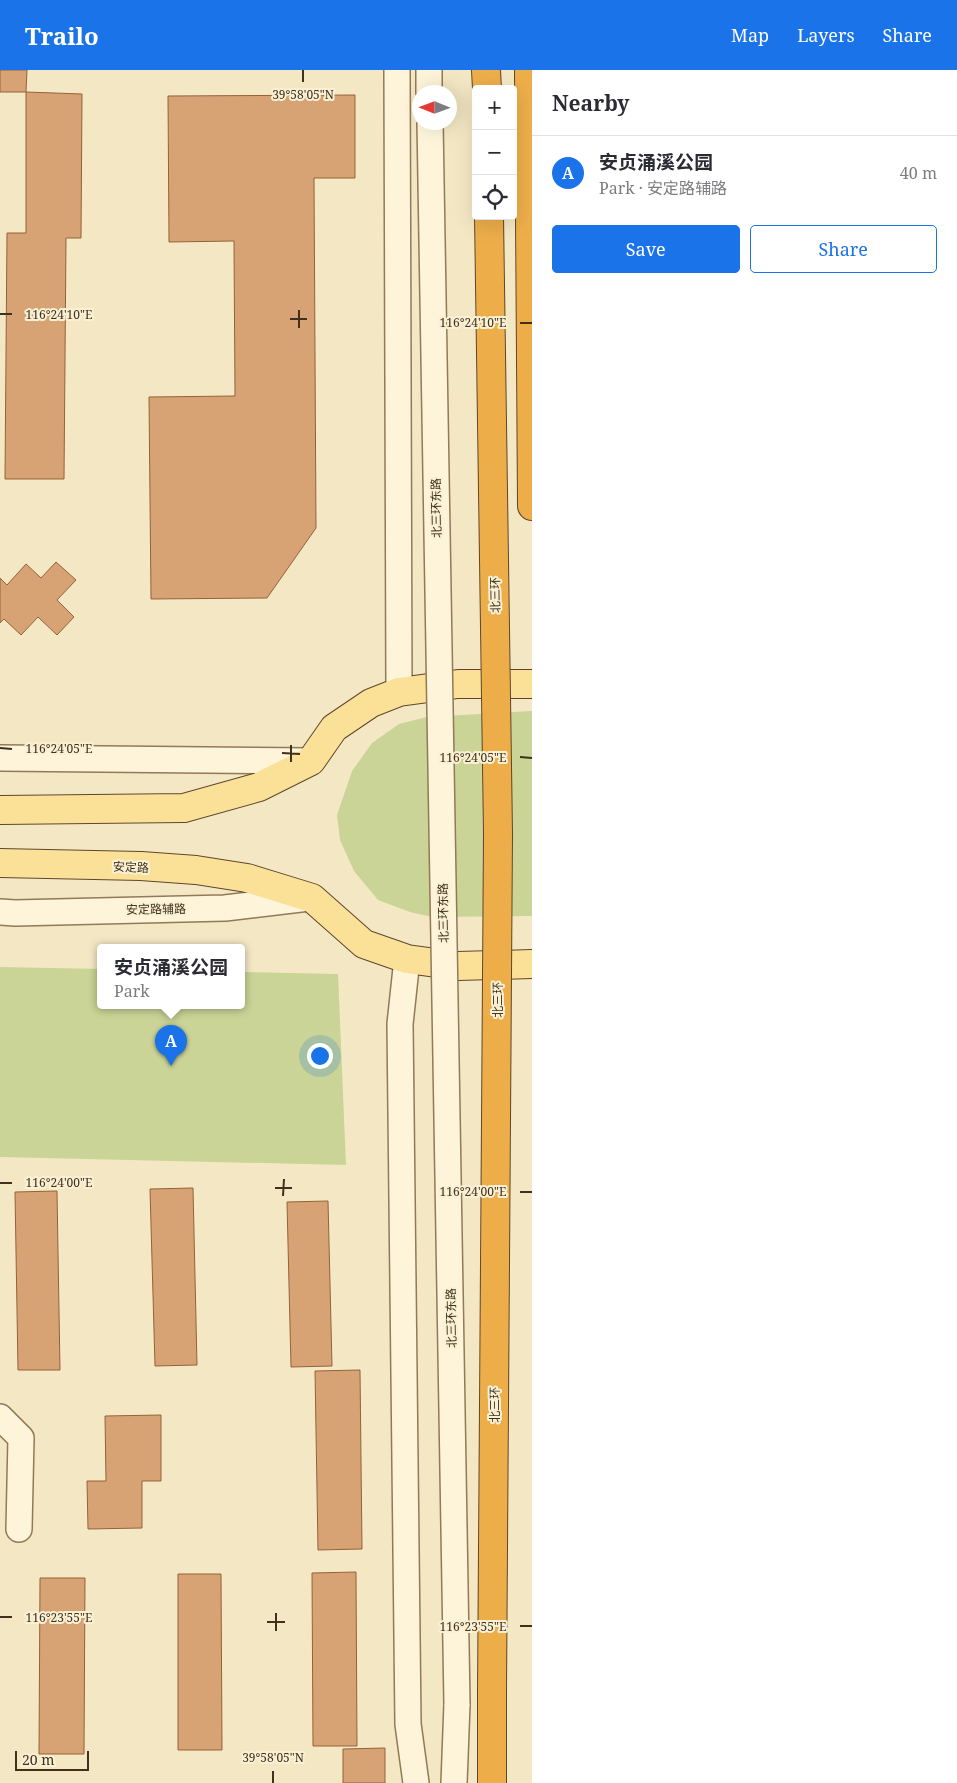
<!DOCTYPE html>
<meta charset="utf-8">
<style>
body{margin:0;font-family:"Noto Serif","Noto Sans SC",serif;background:#f2f2f3;color:#2b2b33}
.controls{position:absolute;right:15px;top:15px;display:grid;overflow:hidden;border-radius:5px;box-shadow:0 5px 20px #0002}
.controls button{width:45px;height:45px;display:grid;place-items:center;padding:0;border:0;border-bottom:1px solid #e1e1e2;background:#fff;color:#2b2b33;font:25px sans-serif}
.compass{position:absolute;left:412px;top:15px;width:45px;height:45px;border-radius:50%;background:#fff;box-shadow:0 5px 20px #0002;rotate:271deg}
.scale{position:absolute;left:15px;bottom:12px;width:74px;box-sizing:border-box;padding-left:5px;border:2px solid #40301d;border-top:0;font-size:14px;line-height:18px;white-space:nowrap;color:#40301d;-webkit-text-stroke:4px #faf1d5;paint-order:stroke}
.you{position:absolute;left:319px;top:985px;width:18px;height:18px;margin:-12px;border:4px solid #fff;border-radius:50%;background:#1a73e8;box-shadow:0 0 0 8px #1a73e833}
.badge{display:grid;place-items:center;width:32px;height:32px;border-radius:50%;background:#1a73e8;color:#fff;font-size:16px;font-weight:700}
.pin{position:absolute;translate:-50% -41px;filter:drop-shadow(0 1px 2px #0008)}
.pin::after{content:'';position:absolute;top:26px;width:18px;height:15px;background:inherit;clip-path:polygon(0 0,100% 0,50% 100%)}
.popup{position:absolute;left:97px;top:874px;width:148px;height:65px;box-sizing:border-box;display:grid;place-content:center;border-radius:5px;background:#fff;filter:drop-shadow(0 1px 4px #0005);font-size:16px;white-space:nowrap;color:#7c7c81}
.popup b{font-size:19px;color:#2b2b33}
.popup::after{content:'';position:absolute;left:50%;top:100%;margin-left:-10px;border:10px solid transparent;border-top-color:#fff}
.list{margin:0;padding:0;list-style:none}
h2{display:flex;justify-content:space-between;align-items:center;height:65px;margin:0;padding:0 20px;font-size:21px}
h2 small{font-size:16px;font-weight:400;color:#7c7c81}
.list li{display:grid;grid-template-columns:32px 1fr auto;gap:15px;align-items:center;box-sizing:border-box;height:75px;padding:0 20px;border-top:1px solid #e1e1e2}
.list b{display:block;font-size:19px;white-space:nowrap}
.list p{margin:0;font-size:16px;white-space:nowrap;color:#7c7c81}
.list em{font-size:16px;font-style:normal;color:#7c7c81}
.actions{display:flex;gap:10px;padding:15px 20px}
.actions a{flex:1;padding:11px 0;border:1px solid #1a73e8;border-radius:5px;text-align:center;font-size:18px;color:#1a73e8}
.actions .main{background:#1a73e8;color:#fff}
.icon{flex:none;width:28px;height:28px;fill:none;stroke:currentColor;stroke-width:2;stroke-linecap:round;stroke-linejoin:round}
.map{position:relative;flex:none;width:532px;height:1713px;overflow:hidden}
header{display:flex;align-items:center;gap:30px;box-sizing:border-box;height:70px;padding:0 25px;background:#1a73e8;color:#fff}
header strong{font-size:24px}
nav{display:flex;gap:28px;margin-inline-start:auto;font-size:18px}
main{display:flex}
aside{flex:1;background:#fff}
.map>svg:first-child{display:block}
.green{fill:#cad496}
.building{fill:#d7a375;stroke:#946239}
.lines{fill:none;stroke-linecap:round;stroke-linejoin:round}
.minor-casing{stroke:#927957;stroke-width:28}
.major-casing{stroke:#5f462c;stroke-width:30}
.highway-casing{stroke:#5f462c;stroke-width:30}
.minor{stroke:#fdf4d9;stroke-width:25}
.major{stroke:#fbe197;stroke-width:28}
.highway{stroke:#edae4a;stroke-width:28}
.minor-bridge-casing{stroke:#927957;stroke-width:28;stroke-linecap:butt}
.highway-bridge-casing{stroke:#5f462c;stroke-width:30;stroke-linecap:butt}
.minor-bridge{stroke:#fdf4d9;stroke-width:25}
.highway-bridge{stroke:#edae4a;stroke-width:28}
.ticks{fill:none;stroke:#40301d;stroke-width:2}
.labels{text-anchor:middle;dominant-baseline:central;stroke-width:4;stroke-linejoin:round;paint-order:stroke}
.street-label{font-size:12px;fill:#40301d;stroke:#faf1d5}
.ticks-label{font-size:12px;text-anchor:middle;fill:#40301d;stroke:#faf1d5;stroke-width:4;stroke-linejoin:round;paint-order:stroke}
</style>
<header>
<strong>Trailo</strong>
<nav><a>Map</a><a>Layers</a><a>Share</a></nav>
</header>
<main>
<div class="map">
<svg width="532" height="1713" viewBox="0 0 532 1713">
<rect width="100%" height="100%" fill="#f4e8c4"/>
<g class="green">
<path d="M532,641V846L432,847L410,842L378,830L354,801L340,770L337,745L352,701L372,673L399,654L427,647Z"/>
<path d="M0,897L101,899V935H241V902L338,904L346,1095L0,1087Z"/>
</g>
<g class="building">
<path d="M0,0H27L26,22H0Z"/>
<path d="M26,22L82,24L81,168H66L64,409H5L7,163H26Z"/>
<path d="M355,25V108H314L316,458L267,528L151,529L149,327L235,326L234,171L169,172L168,26Z"/>
<path d="M56,492L76,510L57,530L74,547L57,565L38,547L21,565L4,549L0,553V508L7,515L26,494L41,508Z"/>
<path d="M193,1118L197,1295L155,1296L150,1119Z"/>
<path d="M57,1121L60,1300H18L15,1122Z"/>
<path d="M328,1131L332,1296L291,1297L287,1132Z"/>
<path d="M360,1300L362,1479L318,1480L315,1301Z"/>
<path d="M161,1345V1411H142V1458L88,1459L87,1411H106L105,1346Z"/>
<path d="M356,1502L357,1676H313L312,1503Z"/>
<path d="M178,1504H221L222,1680H178Z"/>
<path d="M40,1508H85L84,1684H39Z"/>
<path d="M385,1678V1713H343V1679Z"/>
</g>
<g class="lines">
<defs>
<g id="minor">
<path d="M397,0L399,622"/>
<path d="M429,0V22"/>
<path d="M0,688L311,691"/>
<path d="M0,842L15,843L225,838L309,828"/>
<path d="M407,889L400,954L408,1654L416,1713"/>
<path d="M0,1347L21,1368L19,1459"/>
<path d="M454,1713L457,1634"/>
</g>
<g id="major">
<path d="M0,740L184,738L259,717L311,691L334,658L371,633L399,622L458,614H532"/>
<path d="M0,793L141,796L196,800L247,808L312,828L364,874L407,889L458,896L532,894"/>
</g>
<g id="highway">
<path d="M486,0L487,19"/>
<path d="M529,0L532,436"/>
<path d="M492,1713V1621"/>
</g>
</defs>
<use href="#minor" class="minor-casing"/>
<use href="#major" class="major-casing"/>
<use href="#highway" class="highway-casing"/>
<use href="#minor" class="minor"/>
<use href="#major" class="major"/>
<use href="#highway" class="highway"/>
<defs>
<path id="minor-bridge" d="M430,52L457,1634"/>
<path id="highway-bridge" d="M489,146L498,764L492,1621"/>
</defs>
<use href="#minor-bridge" class="minor-bridge-casing"/>
<use href="#highway-bridge" class="highway-bridge-casing"/>
<use href="#minor-bridge" class="minor-bridge"/>
<use href="#highway-bridge" class="highway-bridge"/>
</g>
<path class="ticks" d="M303,12V0M0,244H12M290,249H307M520,253H532M299,258V240M0,678L12,679M282,683L300,684M520,687L532,688M291,692V675M0,1113H12M275,1118H292M520,1122H532M283,1126L284,1109M0,1547H12M267,1552H285M520,1556H532M276,1561V1543M273,1713V1701"/>
<g class="labels">
<g class="street-label">
<text transform="translate(436 438) rotate(-91)">北三环东路</text>
<text transform="translate(495 525) rotate(-91)">北三环</text>
<text transform="translate(131 797) rotate(2)">安定路</text>
<text transform="translate(156 839) rotate(-1)">安定路辅路</text>
<text transform="translate(443 843) rotate(-91)">北三环东路</text>
<text transform="translate(497 930) rotate(-90)">北三环</text>
<text transform="translate(451 1248) rotate(-91)">北三环东路</text>
<text transform="translate(494 1335) rotate(-90)">北三环</text>
</g>
</g>
<g class="ticks-label">
<text x="303" y="29">39°58'05"N</text>
<text x="59" y="249">116°24'10"E</text>
<text x="473" y="257">116°24'10"E</text>
<text x="59" y="683">116°24'05"E</text>
<text x="473" y="692">116°24'05"E</text>
<text x="59" y="1117">116°24'00"E</text>
<text x="473" y="1126">116°24'00"E</text>
<text x="59" y="1552">116°23'55"E</text>
<text x="473" y="1561">116°23'55"E</text>
<text x="273" y="1692">39°58'05"N</text>
</g>
</svg>
<div class="controls">
<button>+</button>
<button>−</button>
<button><svg class="icon" aria-label="locate" viewBox="0 0 24 24"><circle cx="12" cy="12" r="6"/><path d="M12 2v4M12 18v4M2 12h4M18 12h4"/></svg></button>
</div>
<svg class="compass" viewBox="-18 -18 36 36"><path d="M0-13l5 13h-10z" fill="#e53935"/><path d="M0 13l5-13h-10z" fill="#7c7c81"/></svg>
<div class="scale">20 m</div>
<div class="you"></div>
<div class="pin badge" style="left:171px;top:996px">A</div>
<div class="popup"><b>安贞涌溪公园</b>Park</div>
</div>
<aside>
<h2>Nearby<small></small></h2>
<ul class="list">
<li><span class="badge">A</span><div><b>安贞涌溪公园</b><p>Park · 安定路辅路</p></div><em>40 m</em></li>
</ul>
<div class="actions"><a class="main">Save</a><a>Share</a></div>
</aside>
</main>
